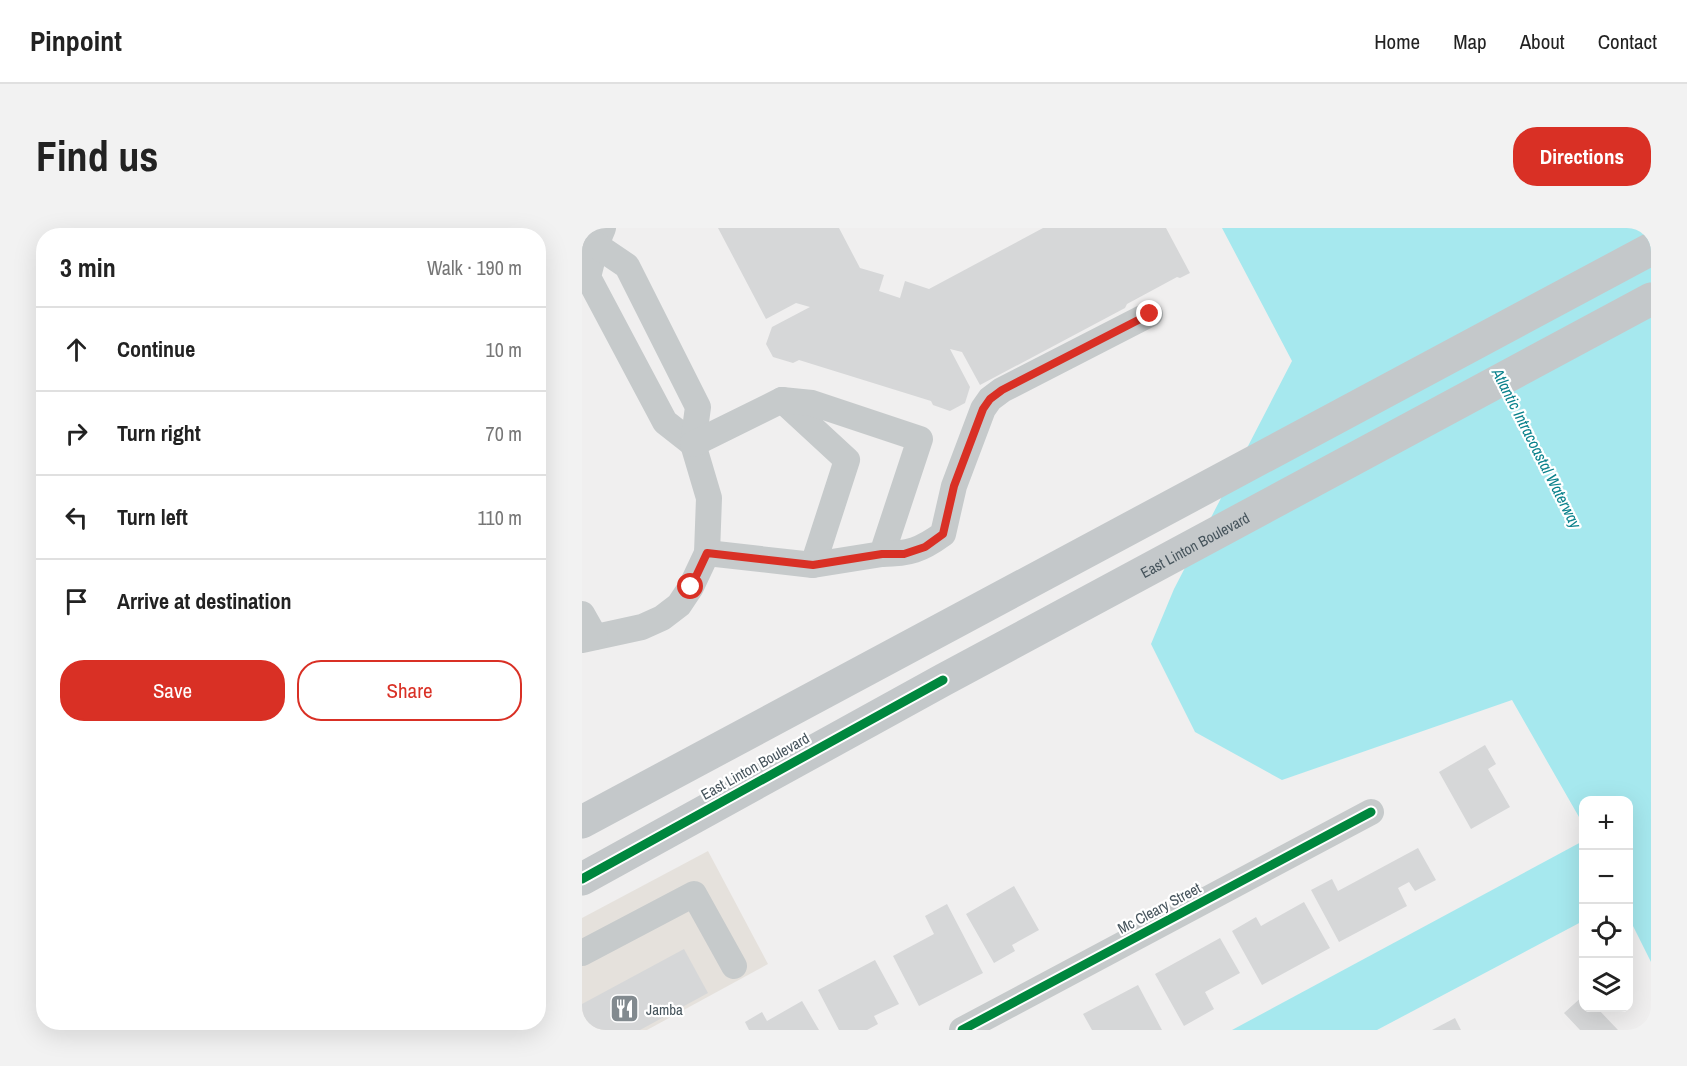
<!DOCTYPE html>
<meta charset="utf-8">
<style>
body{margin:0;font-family:"Archivo Narrow",sans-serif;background:#f2f2f2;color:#222}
.controls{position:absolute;right:18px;bottom:18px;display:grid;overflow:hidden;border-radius:12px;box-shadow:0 6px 24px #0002}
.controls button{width:54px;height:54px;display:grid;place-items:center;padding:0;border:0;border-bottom:2px solid #e0e0e0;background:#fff;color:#222;font:30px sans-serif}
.stop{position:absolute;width:18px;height:18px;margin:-14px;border:4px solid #d93025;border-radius:50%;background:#fff}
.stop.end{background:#d93025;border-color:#fff;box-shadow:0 2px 6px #0008}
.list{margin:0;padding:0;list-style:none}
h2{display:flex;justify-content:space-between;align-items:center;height:78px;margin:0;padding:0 24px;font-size:26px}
h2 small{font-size:20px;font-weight:400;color:#767676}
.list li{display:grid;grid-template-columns:39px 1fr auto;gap:18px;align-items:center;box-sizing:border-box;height:84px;padding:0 24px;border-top:2px solid #e0e0e0}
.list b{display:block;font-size:22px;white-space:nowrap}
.list em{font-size:20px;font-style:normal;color:#767676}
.actions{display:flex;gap:12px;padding:18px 24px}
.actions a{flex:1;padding:14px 0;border:2px solid #d93025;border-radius:24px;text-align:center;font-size:21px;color:#d93025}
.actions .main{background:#d93025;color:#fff}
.icon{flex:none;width:33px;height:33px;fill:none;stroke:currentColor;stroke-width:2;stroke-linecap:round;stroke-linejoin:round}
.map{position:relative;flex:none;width:1069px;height:802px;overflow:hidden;border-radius:24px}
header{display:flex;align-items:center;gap:36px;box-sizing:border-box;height:84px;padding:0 30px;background:#fff;border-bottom:2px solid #e0e0e0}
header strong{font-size:28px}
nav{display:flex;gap:33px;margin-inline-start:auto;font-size:21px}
.intro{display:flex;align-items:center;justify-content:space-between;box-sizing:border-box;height:144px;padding:0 36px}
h1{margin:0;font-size:42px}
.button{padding:15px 27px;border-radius:24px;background:#d93025;color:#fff;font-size:21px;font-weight:700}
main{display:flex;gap:36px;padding:0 36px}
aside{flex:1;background:#fff;border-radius:24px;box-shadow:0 6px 24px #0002}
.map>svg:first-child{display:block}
.commercial{fill:#e5e1dc}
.water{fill:#a6e8ee}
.building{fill:#d6d7d8}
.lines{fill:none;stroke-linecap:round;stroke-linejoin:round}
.minor{stroke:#c6cacb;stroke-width:26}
.major{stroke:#c4c8ca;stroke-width:33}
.cycleway-casing{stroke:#fff;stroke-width:13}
.cycleway{stroke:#00873e;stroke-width:9}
.route{stroke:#d93025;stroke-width:8}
.labels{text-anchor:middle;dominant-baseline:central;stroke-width:4.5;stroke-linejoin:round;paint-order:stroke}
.street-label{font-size:15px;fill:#46545c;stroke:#fff}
.poi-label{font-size:15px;fill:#46545c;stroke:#fff;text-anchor:start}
.water-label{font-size:16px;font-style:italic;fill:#0b828c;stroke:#fff}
</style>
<header>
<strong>Pinpoint</strong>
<nav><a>Home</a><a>Map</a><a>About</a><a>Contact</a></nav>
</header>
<div class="intro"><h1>Find us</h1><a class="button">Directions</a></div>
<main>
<aside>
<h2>3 min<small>Walk · 190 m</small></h2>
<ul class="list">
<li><svg class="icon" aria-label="ahead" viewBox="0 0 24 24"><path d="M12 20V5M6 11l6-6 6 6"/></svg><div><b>Continue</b></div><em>10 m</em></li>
<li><svg class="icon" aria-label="right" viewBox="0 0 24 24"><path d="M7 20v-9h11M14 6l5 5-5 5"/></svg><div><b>Turn right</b></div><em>70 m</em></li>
<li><svg class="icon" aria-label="left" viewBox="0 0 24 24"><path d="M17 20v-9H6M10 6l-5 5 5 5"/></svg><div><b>Turn left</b></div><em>110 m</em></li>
<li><svg class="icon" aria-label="arrive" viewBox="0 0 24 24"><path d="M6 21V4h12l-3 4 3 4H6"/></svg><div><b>Arrive at destination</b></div></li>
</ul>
<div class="actions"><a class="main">Save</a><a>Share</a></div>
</aside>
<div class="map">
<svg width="1069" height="802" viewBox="0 0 1069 802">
<rect width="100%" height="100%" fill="#f0efef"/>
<path class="commercial" d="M126,623L186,736L65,802H0V690Z"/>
<g class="water">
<path d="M640,0H1069V734L1047,690L1046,572H1002L1001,596L930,472L700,552L613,504L569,416L592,361L710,133Z"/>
<path d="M1001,613V693L795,802H650Z"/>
</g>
<g class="building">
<path d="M136,0H257L278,40L302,47L297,63L318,70L323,53L347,61L461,0H584L608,45L598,50L595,49L545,76L543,80L398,157L380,124L368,121L388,159L383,175L368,183L351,177L349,173L217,132L211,135L191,129L184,116L190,99L228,79L214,75L184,91Z"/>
<path d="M903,517L914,536L906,541L928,579L889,601L857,544Z"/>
<path d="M836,620L854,652L833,663L827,654L816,660L825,678L757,714L729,662L750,651L756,663Z"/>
<path d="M432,658L457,702L430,717L433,723L412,735L384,686Z"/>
<path d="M722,674L748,720L680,757L650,703L674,689L679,698Z"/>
<path d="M365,676L401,745L337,778L311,728L352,706L343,688Z"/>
<path d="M638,710L658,745L623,764L632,781L602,798L573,746Z"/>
<path d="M102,721L126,765L58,802H0V776Z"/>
<path d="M293,732L317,776L292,788L296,796L285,802H257L236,762Z"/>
<path d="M556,757L580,802H510L501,786Z"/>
<path d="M1002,767V780H1015L1036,802H998L982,785Z"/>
<path d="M220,773L237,802H167L163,794L180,784L185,793Z"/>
<path d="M873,790L879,802H850Z"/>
</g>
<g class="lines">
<g class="minor">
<path d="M21,0L14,17L6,49L83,194L111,216"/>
<path d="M0,18L14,17L45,38L116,179L111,216L127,270L125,325L109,359L97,377L80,390L60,399L0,412"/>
<path d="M200,172L265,232L231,337"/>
<path d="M111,216L200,172L230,175L338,211L300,326L231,337L125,325"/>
<path d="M300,326C327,326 339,322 361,306L372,258L401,181L408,171L420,162L568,86"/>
<path d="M0,386L13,409"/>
<path d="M0,725L112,666L152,738"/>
<path d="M380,802L789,584"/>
</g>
<g class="major">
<path d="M0,594L1069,21"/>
<path id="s1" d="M0,651L361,452L1069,71"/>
</g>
<defs>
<g id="cycleway">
<path d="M0,651L361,452"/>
<path d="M380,802L789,584"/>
</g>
</defs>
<use href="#cycleway" class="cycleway-casing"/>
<use href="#cycleway" class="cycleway"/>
</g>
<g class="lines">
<path class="route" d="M109,359L125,325L231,337L300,326H322L343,319L361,306L372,258L401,181L408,171L420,162L568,86"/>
</g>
<defs>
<symbol id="restaurant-square" viewBox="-11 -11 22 22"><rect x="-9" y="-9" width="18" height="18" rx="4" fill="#828a8f" stroke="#fff"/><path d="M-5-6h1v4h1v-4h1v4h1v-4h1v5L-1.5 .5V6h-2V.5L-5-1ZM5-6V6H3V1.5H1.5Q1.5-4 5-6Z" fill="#fff"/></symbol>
</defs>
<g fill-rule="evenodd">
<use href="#restaurant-square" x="26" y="764" width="33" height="33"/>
</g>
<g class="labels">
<g class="street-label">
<text stroke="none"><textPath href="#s1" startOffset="698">East Linton Boulevard</textPath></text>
<text transform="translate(173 538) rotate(-29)">East Linton Boulevard</text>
<text transform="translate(577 680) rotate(-28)">Mc Cleary Street</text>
</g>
<g class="poi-label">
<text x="64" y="781">Jamba</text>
</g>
<g class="water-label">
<text transform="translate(955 220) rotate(63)">Atlantic Intracoastal Waterway</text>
</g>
</g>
</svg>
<div class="controls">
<button>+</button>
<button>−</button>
<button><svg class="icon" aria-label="locate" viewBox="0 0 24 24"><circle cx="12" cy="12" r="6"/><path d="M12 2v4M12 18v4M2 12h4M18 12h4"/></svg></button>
<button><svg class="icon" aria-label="layers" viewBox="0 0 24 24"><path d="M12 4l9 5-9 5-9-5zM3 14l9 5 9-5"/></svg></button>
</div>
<div class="stop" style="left:109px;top:359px"></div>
<div class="stop end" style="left:568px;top:86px"></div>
</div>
</main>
